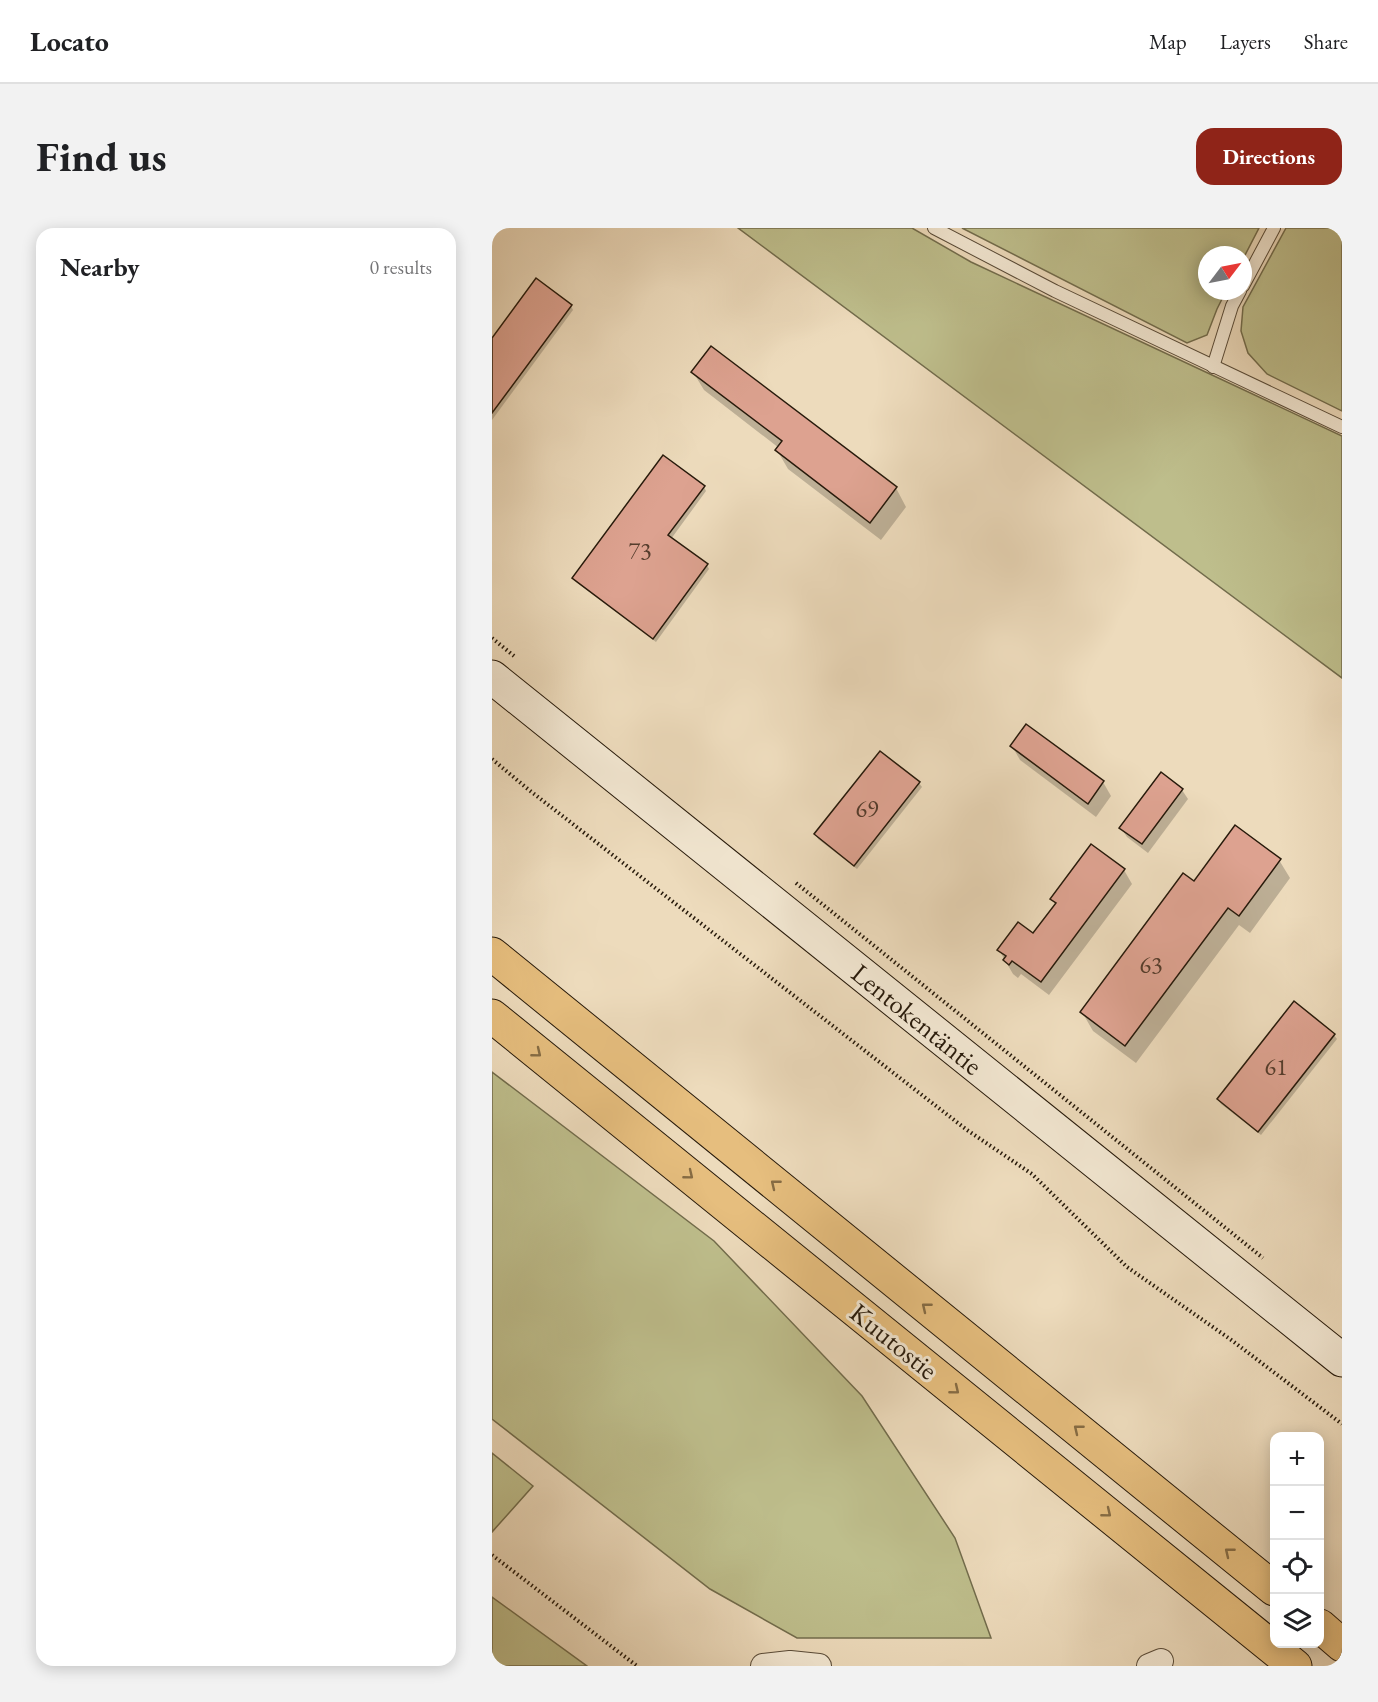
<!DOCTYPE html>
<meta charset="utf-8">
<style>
body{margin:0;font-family:"EB Garamond",serif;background:#f2f2f2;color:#202124}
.controls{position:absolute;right:18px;bottom:18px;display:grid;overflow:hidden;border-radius:12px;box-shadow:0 3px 15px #0003}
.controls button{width:54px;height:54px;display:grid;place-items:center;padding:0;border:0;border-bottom:2px solid #e0e0e0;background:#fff;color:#202124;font:30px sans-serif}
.compass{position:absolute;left:706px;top:18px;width:54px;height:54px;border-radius:50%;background:#fff;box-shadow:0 3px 15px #0003;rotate:58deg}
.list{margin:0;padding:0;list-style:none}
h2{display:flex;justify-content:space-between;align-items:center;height:78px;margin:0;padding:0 24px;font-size:26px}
h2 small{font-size:20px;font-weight:400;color:#757577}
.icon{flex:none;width:33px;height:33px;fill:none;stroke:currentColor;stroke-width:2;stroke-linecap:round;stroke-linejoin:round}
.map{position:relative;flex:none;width:850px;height:1438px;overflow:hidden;border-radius:18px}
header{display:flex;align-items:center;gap:36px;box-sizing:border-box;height:84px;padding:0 30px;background:#fff;border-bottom:2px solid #e0e0e0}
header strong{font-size:28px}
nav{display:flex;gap:33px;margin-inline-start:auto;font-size:21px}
.intro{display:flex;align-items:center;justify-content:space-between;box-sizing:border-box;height:144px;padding:0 36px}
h1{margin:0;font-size:42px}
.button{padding:15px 27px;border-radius:18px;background:#8f2418;color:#fff;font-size:21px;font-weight:700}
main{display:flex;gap:36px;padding:0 36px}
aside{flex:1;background:#fff;border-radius:18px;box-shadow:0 3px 15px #0003}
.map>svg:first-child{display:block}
.green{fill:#bebe8c;stroke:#726c4c;stroke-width:1.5}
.shadow{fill:#0003}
.building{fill:#dda290;stroke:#271a0b;stroke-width:1.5}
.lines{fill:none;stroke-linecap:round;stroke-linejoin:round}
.lane-casing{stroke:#584a37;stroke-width:14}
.street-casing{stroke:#584a37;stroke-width:26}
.secondary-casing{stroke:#271a0b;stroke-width:35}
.highway-casing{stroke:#271a0b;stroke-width:35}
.path{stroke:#271a0b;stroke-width:4;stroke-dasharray:1.5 3;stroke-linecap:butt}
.lane{stroke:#f3e8d3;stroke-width:12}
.street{stroke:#f3e8d3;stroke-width:24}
.secondary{stroke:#f3e8d3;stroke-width:33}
.highway{stroke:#e6be7e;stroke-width:33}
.oneway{stroke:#866c44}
.labels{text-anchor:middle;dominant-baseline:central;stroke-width:6;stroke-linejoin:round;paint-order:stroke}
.number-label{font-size:24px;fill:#543c2c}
.street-label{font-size:27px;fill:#271a0b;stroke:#f3e8d3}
</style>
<header>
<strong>Locato</strong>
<nav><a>Map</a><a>Layers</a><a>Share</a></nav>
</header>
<div class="intro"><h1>Find us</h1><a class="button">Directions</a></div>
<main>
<aside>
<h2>Nearby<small>0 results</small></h2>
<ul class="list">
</ul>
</aside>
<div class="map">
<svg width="850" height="1438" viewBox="0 0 850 1438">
<rect width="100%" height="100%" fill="#eddbbc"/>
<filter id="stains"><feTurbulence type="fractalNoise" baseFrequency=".00333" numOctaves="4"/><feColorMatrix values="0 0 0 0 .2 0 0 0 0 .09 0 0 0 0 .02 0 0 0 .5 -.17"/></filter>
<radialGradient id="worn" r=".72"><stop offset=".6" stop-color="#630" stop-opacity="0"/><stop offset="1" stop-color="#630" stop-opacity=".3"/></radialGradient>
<g class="green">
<path d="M246,0H420L479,34L850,208V450Z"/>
<path d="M470,0H767L751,31V27H715V63H734L725,81L715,107L695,115Z"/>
<path d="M794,0H850V183L775,146L756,125L749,103L751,79Z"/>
<path d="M0,844L222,1013L370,1168L463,1310L499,1410H305L218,1361L0,1191Z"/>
<path d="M0,1225L41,1258L0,1304Z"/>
<path d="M0,1369L95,1438H0Z"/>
</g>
<g class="shadow">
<path d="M79,78L81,82L0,192V113Z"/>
<path d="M201,144L404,260L414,279L389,312L296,241L285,222L287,220L212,162Z"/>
<path d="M212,259L214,263L179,311L215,337L217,341L164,414L84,354L81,350Z"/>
<path d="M520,518L611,554L619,568L604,589L528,532Z"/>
<path d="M388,525L427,555L430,559L365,641L326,611L324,606Z"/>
<path d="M690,562L696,571L656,625L635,609L629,600Z"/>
<path d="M787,632L798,650L758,705L747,697L644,835L601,803L590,784L702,655Z"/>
<path d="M632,642L640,656L557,767L529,746L526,750L521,746L507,722L541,707L564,678L560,671Z"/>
<path d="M842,807L845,811L769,907L729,876L726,872Z"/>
</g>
<g class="building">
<path d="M44,50L80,77L0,185V110Z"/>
<path d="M219,118L405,259L378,295L283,222L290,213L199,144Z"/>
<path d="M171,227L213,258L176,307L216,336L161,411L80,350Z"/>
<path d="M534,496L612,553L596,576L518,518Z"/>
<path d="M388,523L428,554L362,638L322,606Z"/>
<path d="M669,544L691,561L650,616L627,600Z"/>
<path d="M743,597L789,631L747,688L736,680L633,818L588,784L691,645L702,653Z"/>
<path d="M599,616L633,641L549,754L520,733L517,737L511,732L514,728L505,722L526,694L541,705L564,675L558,671Z"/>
<path d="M802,773L843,806L766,904L725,871Z"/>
</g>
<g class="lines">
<defs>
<g id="lane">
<path d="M442,0L563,63L850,199"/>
<path d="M751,58L782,0"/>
<path d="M721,139L740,78L748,63"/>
</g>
<g id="street">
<path d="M271,1438L298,1435L327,1438"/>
<path d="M657,1438L669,1433"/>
</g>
<path id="secondary" d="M0,449L850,1132"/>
<g id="highway">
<path d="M0,726L782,1361"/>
<path d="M0,788L803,1438"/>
<path d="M828,1398L850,1417"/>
</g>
</defs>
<use href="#lane" class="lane-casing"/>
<use href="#street" class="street-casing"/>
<use href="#secondary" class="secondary-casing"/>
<use href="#highway" class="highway-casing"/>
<g class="path">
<path d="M0,410L22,428"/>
<path d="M0,531L37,562L475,902L540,946L635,1039L738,1111L850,1196"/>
<path d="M304,655L771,1030"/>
<path d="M0,1327L145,1438"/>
</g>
<use href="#lane" class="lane"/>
<use href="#street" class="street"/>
<use href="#secondary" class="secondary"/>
<use href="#highway" class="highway"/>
</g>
<defs><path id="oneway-chevron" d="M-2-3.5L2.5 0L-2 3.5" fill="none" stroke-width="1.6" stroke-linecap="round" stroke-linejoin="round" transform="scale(1.5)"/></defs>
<g class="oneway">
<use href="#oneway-chevron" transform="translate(45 825) rotate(39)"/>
<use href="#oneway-chevron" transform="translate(197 947) rotate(39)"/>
<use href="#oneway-chevron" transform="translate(283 956) rotate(-141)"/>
<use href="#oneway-chevron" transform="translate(434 1079) rotate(-141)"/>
<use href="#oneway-chevron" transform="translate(463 1162) rotate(39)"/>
<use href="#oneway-chevron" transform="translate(586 1201) rotate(-141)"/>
<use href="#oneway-chevron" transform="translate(615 1285) rotate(39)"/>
<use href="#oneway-chevron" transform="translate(737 1324) rotate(-141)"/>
</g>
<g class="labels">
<g class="number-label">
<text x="148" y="322">73</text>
<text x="375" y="580">69</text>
<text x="659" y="736">63</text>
<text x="784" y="838">61</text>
</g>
<g class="street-label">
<text transform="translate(425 791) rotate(39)">Lentokentäntie</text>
<text transform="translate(402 1113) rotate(39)">Kuutostie</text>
</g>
</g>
<rect width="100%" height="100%" filter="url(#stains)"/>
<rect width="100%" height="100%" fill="url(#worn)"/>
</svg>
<div class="controls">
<button>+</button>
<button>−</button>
<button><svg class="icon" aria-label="locate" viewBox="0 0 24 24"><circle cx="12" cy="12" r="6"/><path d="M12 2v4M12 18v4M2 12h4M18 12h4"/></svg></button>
<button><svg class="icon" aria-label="layers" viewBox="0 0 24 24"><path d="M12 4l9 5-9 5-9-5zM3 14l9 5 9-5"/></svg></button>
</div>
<svg class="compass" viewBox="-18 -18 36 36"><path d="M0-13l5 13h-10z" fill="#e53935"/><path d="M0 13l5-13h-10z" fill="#757577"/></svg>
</div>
</main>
